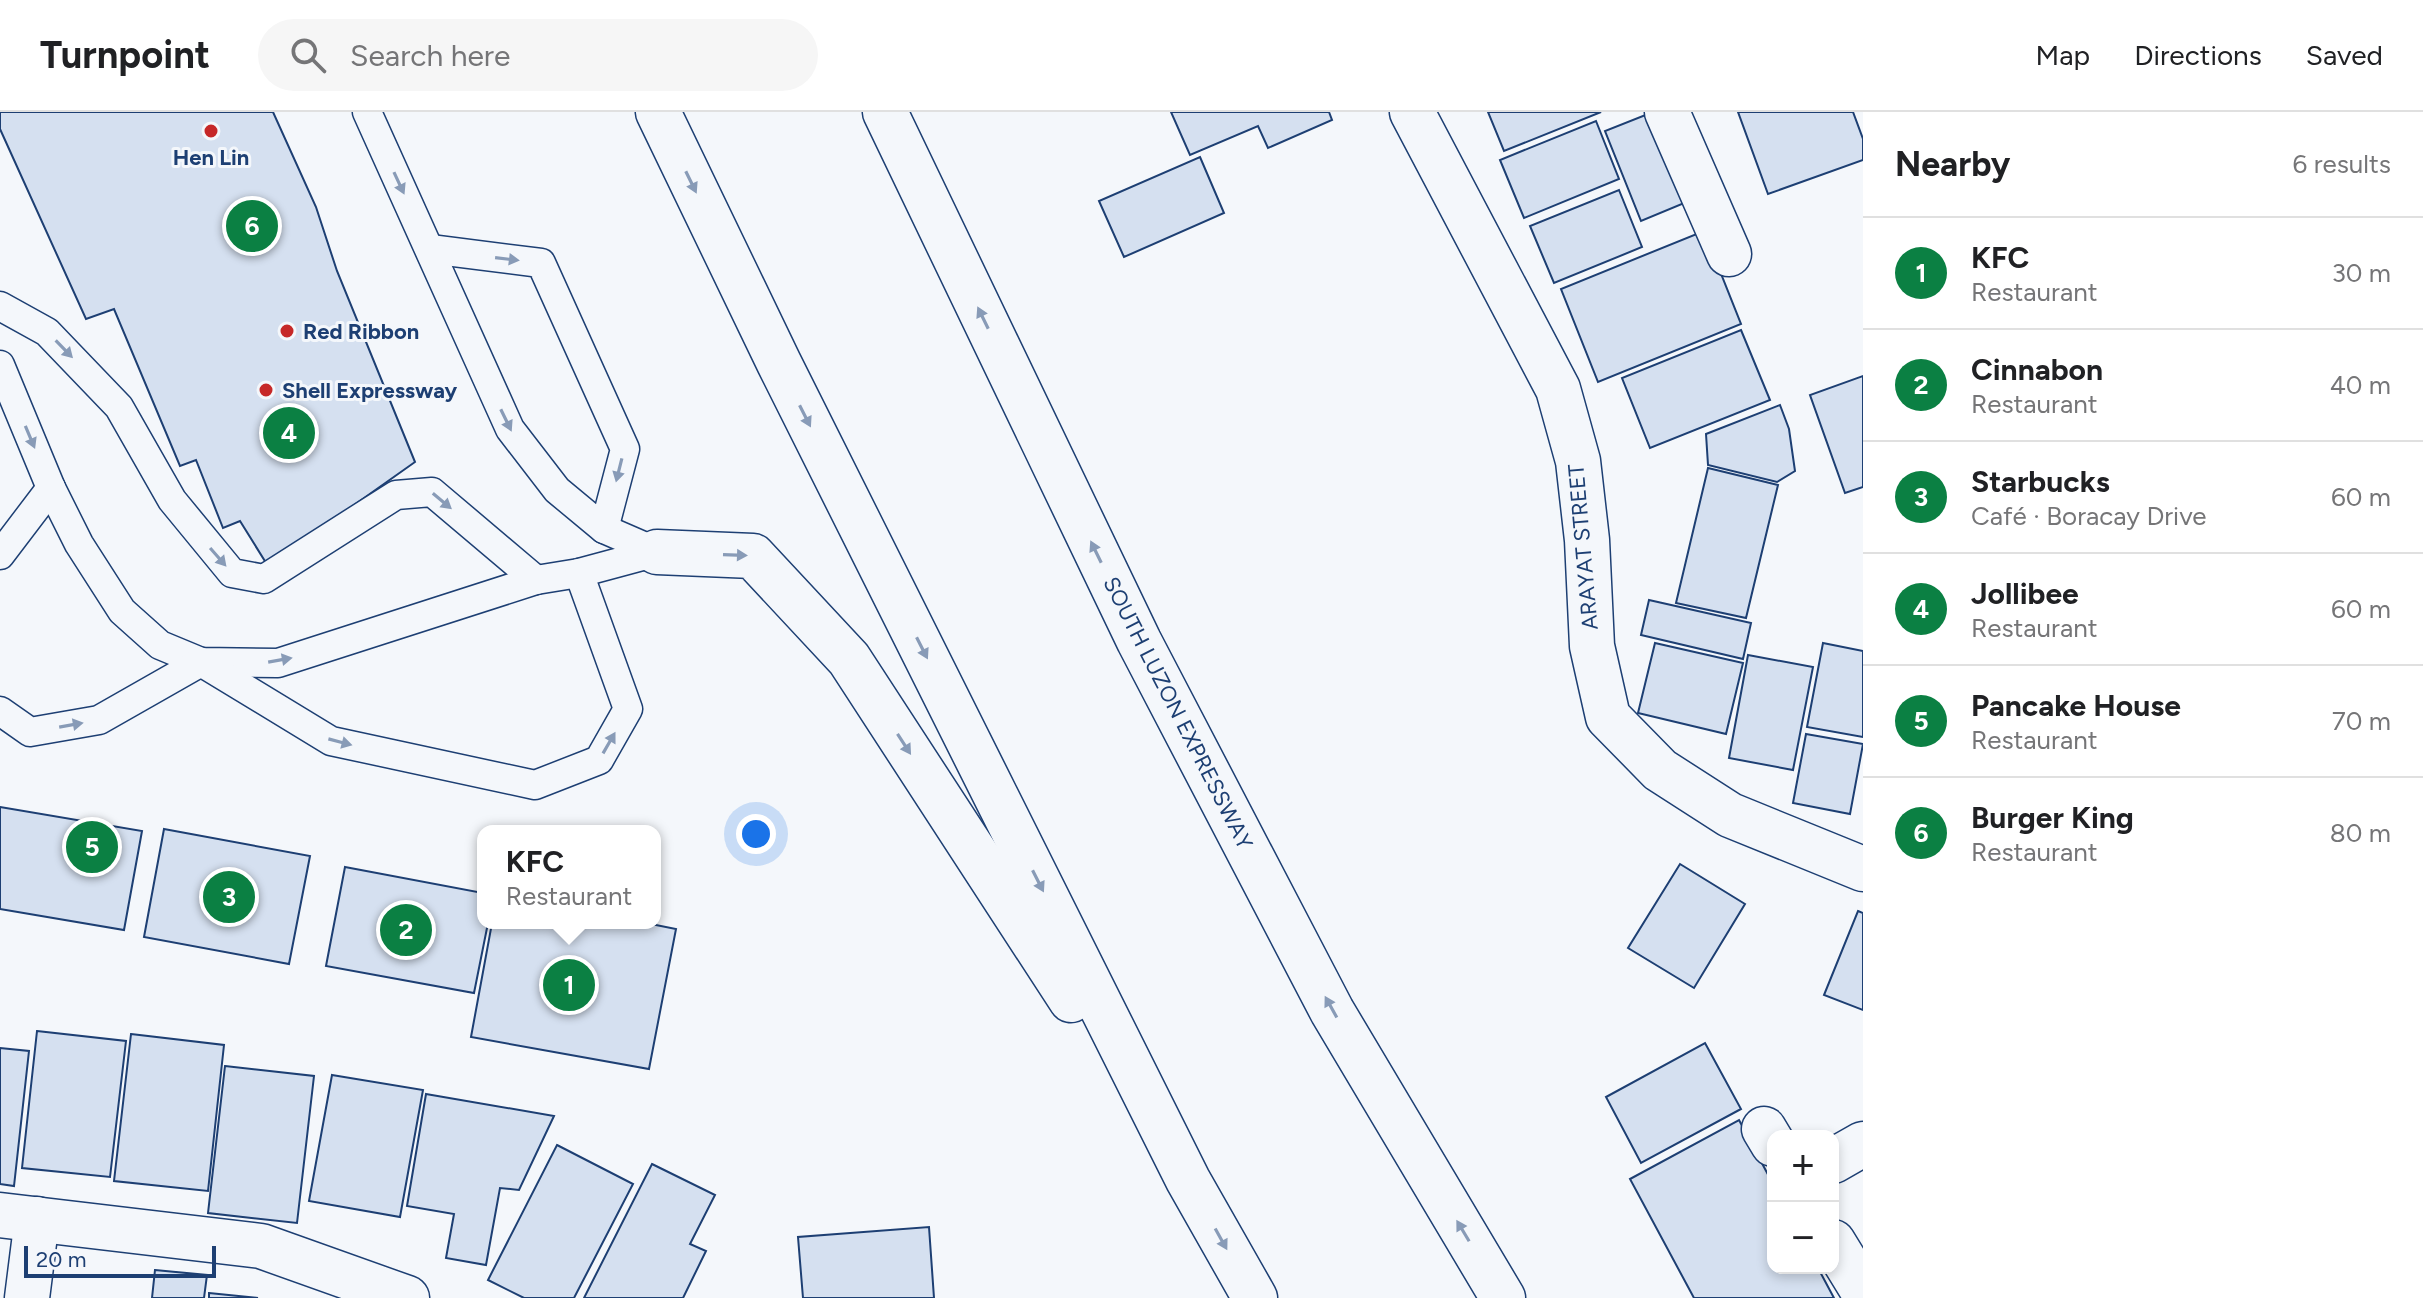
<!DOCTYPE html>
<meta charset="utf-8">
<style>
body{margin:0;font-family:Figtree,sans-serif;background:#f6f6f6;color:#202124}
.controls{position:absolute;right:24px;bottom:24px;display:grid;overflow:hidden;border-radius:16px;box-shadow:0 4px 12px #0003}
.controls button{width:72px;height:72px;display:grid;place-items:center;padding:0;border:0;border-bottom:2px solid #e0e0e0;background:#fff;color:#202124;font:40px sans-serif}
.scale{position:absolute;left:24px;bottom:20px;width:192px;box-sizing:border-box;padding-left:8px;border:4px solid #1d3f73;border-top:0;font-size:22px;line-height:28px;white-space:nowrap;color:#1d3f73;-webkit-text-stroke:6px #f4f7fb;paint-order:stroke}
.you{position:absolute;left:756px;top:722px;width:28px;height:28px;margin:-20px;border:6px solid #fff;border-radius:50%;background:#1a73e8;box-shadow:0 0 0 12px #1a73e833}
.badge{display:grid;place-items:center;width:52px;height:52px;border-radius:50%;background:#0b8043;color:#fff;font-size:26px;font-weight:700}
.pin{position:absolute;translate:-50% -50%;border:4px solid #fff;box-shadow:0 2px 8px #0006}
.popup{position:absolute;left:477px;top:713px;width:184px;height:104px;box-sizing:border-box;display:grid;place-content:center;border-radius:16px;background:#fff;filter:drop-shadow(0 2px 6px #0005);font-size:26px;white-space:nowrap;color:#757577}
.popup b{font-size:30px;color:#202124}
.popup::after{content:'';position:absolute;left:50%;top:100%;margin-left:-16px;border:16px solid transparent;border-top-color:#fff}
.list{margin:0;padding:0;list-style:none}
h2{display:flex;justify-content:space-between;align-items:center;height:104px;margin:0;padding:0 32px;font-size:34px}
h2 small{font-size:26px;font-weight:400;color:#757577}
.list li{display:grid;grid-template-columns:52px 1fr auto;gap:24px;align-items:center;box-sizing:border-box;height:112px;padding:0 32px;border-top:2px solid #e0e0e0}
.list b{display:block;font-size:30px;white-space:nowrap}
.list p{margin:0;font-size:26px;white-space:nowrap;color:#757577}
.list em{font-size:26px;font-style:normal;color:#757577}
.icon{flex:none;width:44px;height:44px;fill:none;stroke:currentColor;stroke-width:2;stroke-linecap:round;stroke-linejoin:round}
.map{position:relative;flex:none;width:1863px;height:1186px;overflow:hidden}
header{display:flex;align-items:center;gap:48px;box-sizing:border-box;height:112px;padding:0 40px;background:#fff;border-bottom:2px solid #e0e0e0}
header strong{font-size:38px}
nav{display:flex;gap:44px;margin-inline-start:auto;font-size:28px}
.search{width:560px;height:72px;background:#f6f6f6;display:flex;align-items:center;gap:20px;box-sizing:border-box;padding:0 28px;border-radius:44px;color:#757577;font-size:30px}
main{display:flex}
aside{flex:1;background:#fff}
.map>svg:first-child{display:block}
.building{fill:#d5e0f0;stroke:#1d3f73;stroke-width:2}
.lines{fill:none;stroke-linecap:round;stroke-linejoin:round}
.service-casing{stroke:#1d3f73;stroke-width:31}
.minor-casing{stroke:#1d3f73;stroke-width:47}
.motorway-casing{stroke:#1d3f73;stroke-width:47}
.service{stroke:#f4f7fb;stroke-width:28}
.minor{stroke:#f4f7fb;stroke-width:44}
.motorway{stroke:#f4f7fb;stroke-width:44}
.oneway{fill:#889bb7}
.poi-dot{fill:#c62828;stroke:#f4f7fb;stroke-width:3}
.labels{text-anchor:middle;dominant-baseline:central;stroke-width:6;stroke-linejoin:round;paint-order:stroke}
.poi-label{font-size:22px;font-weight:bold;fill:#1d3f73;stroke:#f4f7fb;text-anchor:start}
.street-label{font-size:22px;fill:#1d3f73;stroke:#f4f7fb}
</style>
<header>
<strong>Turnpoint</strong>
<div class="search"><svg class="icon" aria-label="search" viewBox="0 0 24 24"><circle cx="10" cy="10" r="6"/><path d="M15 15l6 6"/></svg>Search here</div>
<nav><a>Map</a><a>Directions</a><a>Saved</a></nav>
</header>
<main>
<div class="map">
<svg width="1863" height="1186" viewBox="0 0 1863 1186">
<rect width="100%" height="100%" fill="#f4f7fb"/>
<g class="building">
<path d="M0,0H273L316,95L337,159L415,350L268,454L240,409L223,416L196,348L180,354L114,197L86,207L0,17Z"/>
<path d="M1171,0H1329L1332,8L1268,36L1258,14L1190,43Z"/>
<path d="M1488,0H1601L1504,39Z"/>
<path d="M1653,0L1694,87L1641,109L1605,19Z"/>
<path d="M1738,0H1853L1863,27V48L1768,82Z"/>
<path d="M1596,9L1619,67L1524,106L1500,48Z"/>
<path d="M1200,45L1224,101L1124,145L1099,89Z"/>
<path d="M1619,78L1642,135L1554,171L1530,114Z"/>
<path d="M1704,119L1741,212L1598,270L1561,177Z"/>
<path d="M1741,218L1770,288L1650,336L1622,266Z"/>
<path d="M1863,264V375L1845,381L1810,283Z"/>
<path d="M1780,293L1789,317L1795,359L1777,370L1708,353L1706,322Z"/>
<path d="M1708,356L1778,373L1746,506L1676,491Z"/>
<path d="M1649,488L1751,511L1743,547L1641,523Z"/>
<path d="M1655,531L1743,551L1726,622L1638,601Z"/>
<path d="M1823,531L1863,539V625L1807,615Z"/>
<path d="M1748,543L1813,555L1793,658L1729,646Z"/>
<path d="M1806,622L1863,632L1850,702L1793,691Z"/>
<path d="M0,695L142,719L124,818L0,797Z"/>
<path d="M164,717L310,744L289,852L144,825Z"/>
<path d="M1680,752L1745,792L1694,876L1628,836Z"/>
<path d="M345,755L483,781V811H488L474,881L326,854Z"/>
<path d="M1858,799L1863,801V898L1824,883Z"/>
<path d="M492,811H646L676,817L649,957L471,925Z"/>
<path d="M37,919L126,929L110,1065L22,1056Z"/>
<path d="M131,922L224,933L208,1079L114,1069Z"/>
<path d="M1705,931L1741,997L1641,1051L1606,985Z"/>
<path d="M0,936L29,939L14,1074L0,1072Z"/>
<path d="M225,954L314,964L297,1111L208,1101Z"/>
<path d="M332,963L423,978L400,1105L309,1089Z"/>
<path d="M426,982L554,1004L519,1078L500,1076L486,1153L446,1146L454,1102L407,1094Z"/>
<path d="M1739,1008L1773,1072V1156H1818L1834,1186H1694L1630,1067Z"/>
<path d="M557,1033L633,1072L574,1186H524L488,1168Z"/>
<path d="M652,1052L715,1083L690,1132L706,1139L683,1186H584Z"/>
<path d="M929,1115L934,1186H803L798,1125Z"/>
<path d="M155,1158L207,1163L204,1186H152Z"/>
<path d="M209,1181L258,1186H209Z"/>
</g>
<g class="lines">
<defs>
<g id="service">
<path d="M367,0L510,317L557,378L604,417L657,440"/>
<path d="M430,137L541,151L625,337L604,417"/>
<path d="M0,194L47,220L119,295L172,388L232,461L264,467L396,383L432,380L536,468"/>
<path d="M0,253L51,376L79,432L122,499L160,533L201,550L278,551L536,468L579,461L657,440"/>
<path d="M0,443L51,376"/>
<path d="M0,599L30,620L99,608L201,550L331,629L535,673L599,648L628,597L579,461"/>
</g>
<g id="minor">
<path d="M1412,0L1558,277L1578,349L1587,428L1592,534L1608,605L1660,658L1730,703L1863,757"/>
<path d="M1667,0L1729,142"/>
<path d="M1764,1017L1773,1032"/>
<path d="M1833,1049L1863,1032"/>
<path d="M0,1103L261,1134L407,1186"/>
<path d="M1833,1130L1863,1179"/>
<path d="M27,1186L37,1107"/>
</g>
<g id="motorway">
<path d="M658,0L779,251L1188,1068L1255,1186"/>
<path d="M885,0L1139,529L1332,899L1503,1186"/>
<path d="M657,440L753,444L849,547L1071,888"/>
</g>
</defs>
<use href="#service" class="service-casing"/>
<use href="#minor" class="minor-casing"/>
<use href="#motorway" class="motorway-casing"/>
<use href="#service" class="service"/>
<use href="#minor" class="minor"/>
<use href="#motorway" class="motorway"/>
</g>
<defs><path id="oneway-solid" d="M-6-.8H1V-3.2L6.5 0L1 3.2V.8H-6Z" transform="scale(2)"/></defs>
<g class="oneway">
<use href="#oneway-solid" transform="translate(691 70) rotate(64)"/>
<use href="#oneway-solid" transform="translate(399 71) rotate(65)"/>
<use href="#oneway-solid" transform="translate(507 147) rotate(7)"/>
<use href="#oneway-solid" transform="translate(983 206) rotate(-116)"/>
<use href="#oneway-solid" transform="translate(64 237) rotate(46)"/>
<use href="#oneway-solid" transform="translate(805 304) rotate(63)"/>
<use href="#oneway-solid" transform="translate(506 308) rotate(64)"/>
<use href="#oneway-solid" transform="translate(30 325) rotate(67)"/>
<use href="#oneway-solid" transform="translate(619 358) rotate(104)"/>
<use href="#oneway-solid" transform="translate(442 389) rotate(40)"/>
<use href="#oneway-solid" transform="translate(1096 440) rotate(-116)"/>
<use href="#oneway-solid" transform="translate(735 443) rotate(2)"/>
<use href="#oneway-solid" transform="translate(218 445) rotate(49)"/>
<use href="#oneway-solid" transform="translate(922 536) rotate(63)"/>
<use href="#oneway-solid" transform="translate(280 548) rotate(-10)"/>
<use href="#oneway-solid" transform="translate(71 613) rotate(-10)"/>
<use href="#oneway-solid" transform="translate(340 630) rotate(15)"/>
<use href="#oneway-solid" transform="translate(609 631) rotate(-60)"/>
<use href="#oneway-solid" transform="translate(904 632) rotate(57)"/>
<use href="#oneway-solid" transform="translate(1038 769) rotate(63)"/>
<use href="#oneway-solid" transform="translate(1331 895) rotate(-119)"/>
<use href="#oneway-solid" transform="translate(1463 1119) rotate(-121)"/>
<use href="#oneway-solid" transform="translate(1221 1127) rotate(61)"/>
</g>
<g class="poi-dot">
<circle cx="211" cy="19" r="8"/>
<circle cx="287" cy="219" r="8"/>
<circle cx="266" cy="278" r="8"/>
</g>
<g class="labels">
<g class="poi-label">
<text x="211" y="45" text-anchor="middle">Hen Lin</text>
<text x="303" y="219">Red Ribbon</text>
<text x="282" y="278">Shell Expressway</text>
</g>
<g class="street-label">
<text transform="translate(1583 435) rotate(-95)">ARAYAT STREET</text>
<text transform="translate(1178 601) rotate(63)">SOUTH LUZON EXPRESSWAY</text>
</g>
</g>
</svg>
<div class="controls">
<button>+</button>
<button>−</button>
</div>
<div class="scale">20 m</div>
<div class="you"></div>
<div class="pin badge" style="left:569px;top:873px">1</div>
<div class="popup"><b>KFC</b>Restaurant</div>
<div class="pin badge" style="left:406px;top:818px">2</div>
<div class="pin badge" style="left:229px;top:785px">3</div>
<div class="pin badge" style="left:289px;top:321px">4</div>
<div class="pin badge" style="left:92px;top:735px">5</div>
<div class="pin badge" style="left:252px;top:114px">6</div>
</div>
<aside>
<h2>Nearby<small>6 results</small></h2>
<ul class="list">
<li><span class="badge">1</span><div><b>KFC</b><p>Restaurant</p></div><em>30 m</em></li>
<li><span class="badge">2</span><div><b>Cinnabon</b><p>Restaurant</p></div><em>40 m</em></li>
<li><span class="badge">3</span><div><b>Starbucks</b><p>Café · Boracay Drive</p></div><em>60 m</em></li>
<li><span class="badge">4</span><div><b>Jollibee</b><p>Restaurant</p></div><em>60 m</em></li>
<li><span class="badge">5</span><div><b>Pancake House</b><p>Restaurant</p></div><em>70 m</em></li>
<li><span class="badge">6</span><div><b>Burger King</b><p>Restaurant</p></div><em>80 m</em></li>
</ul>
</aside>
</main>
